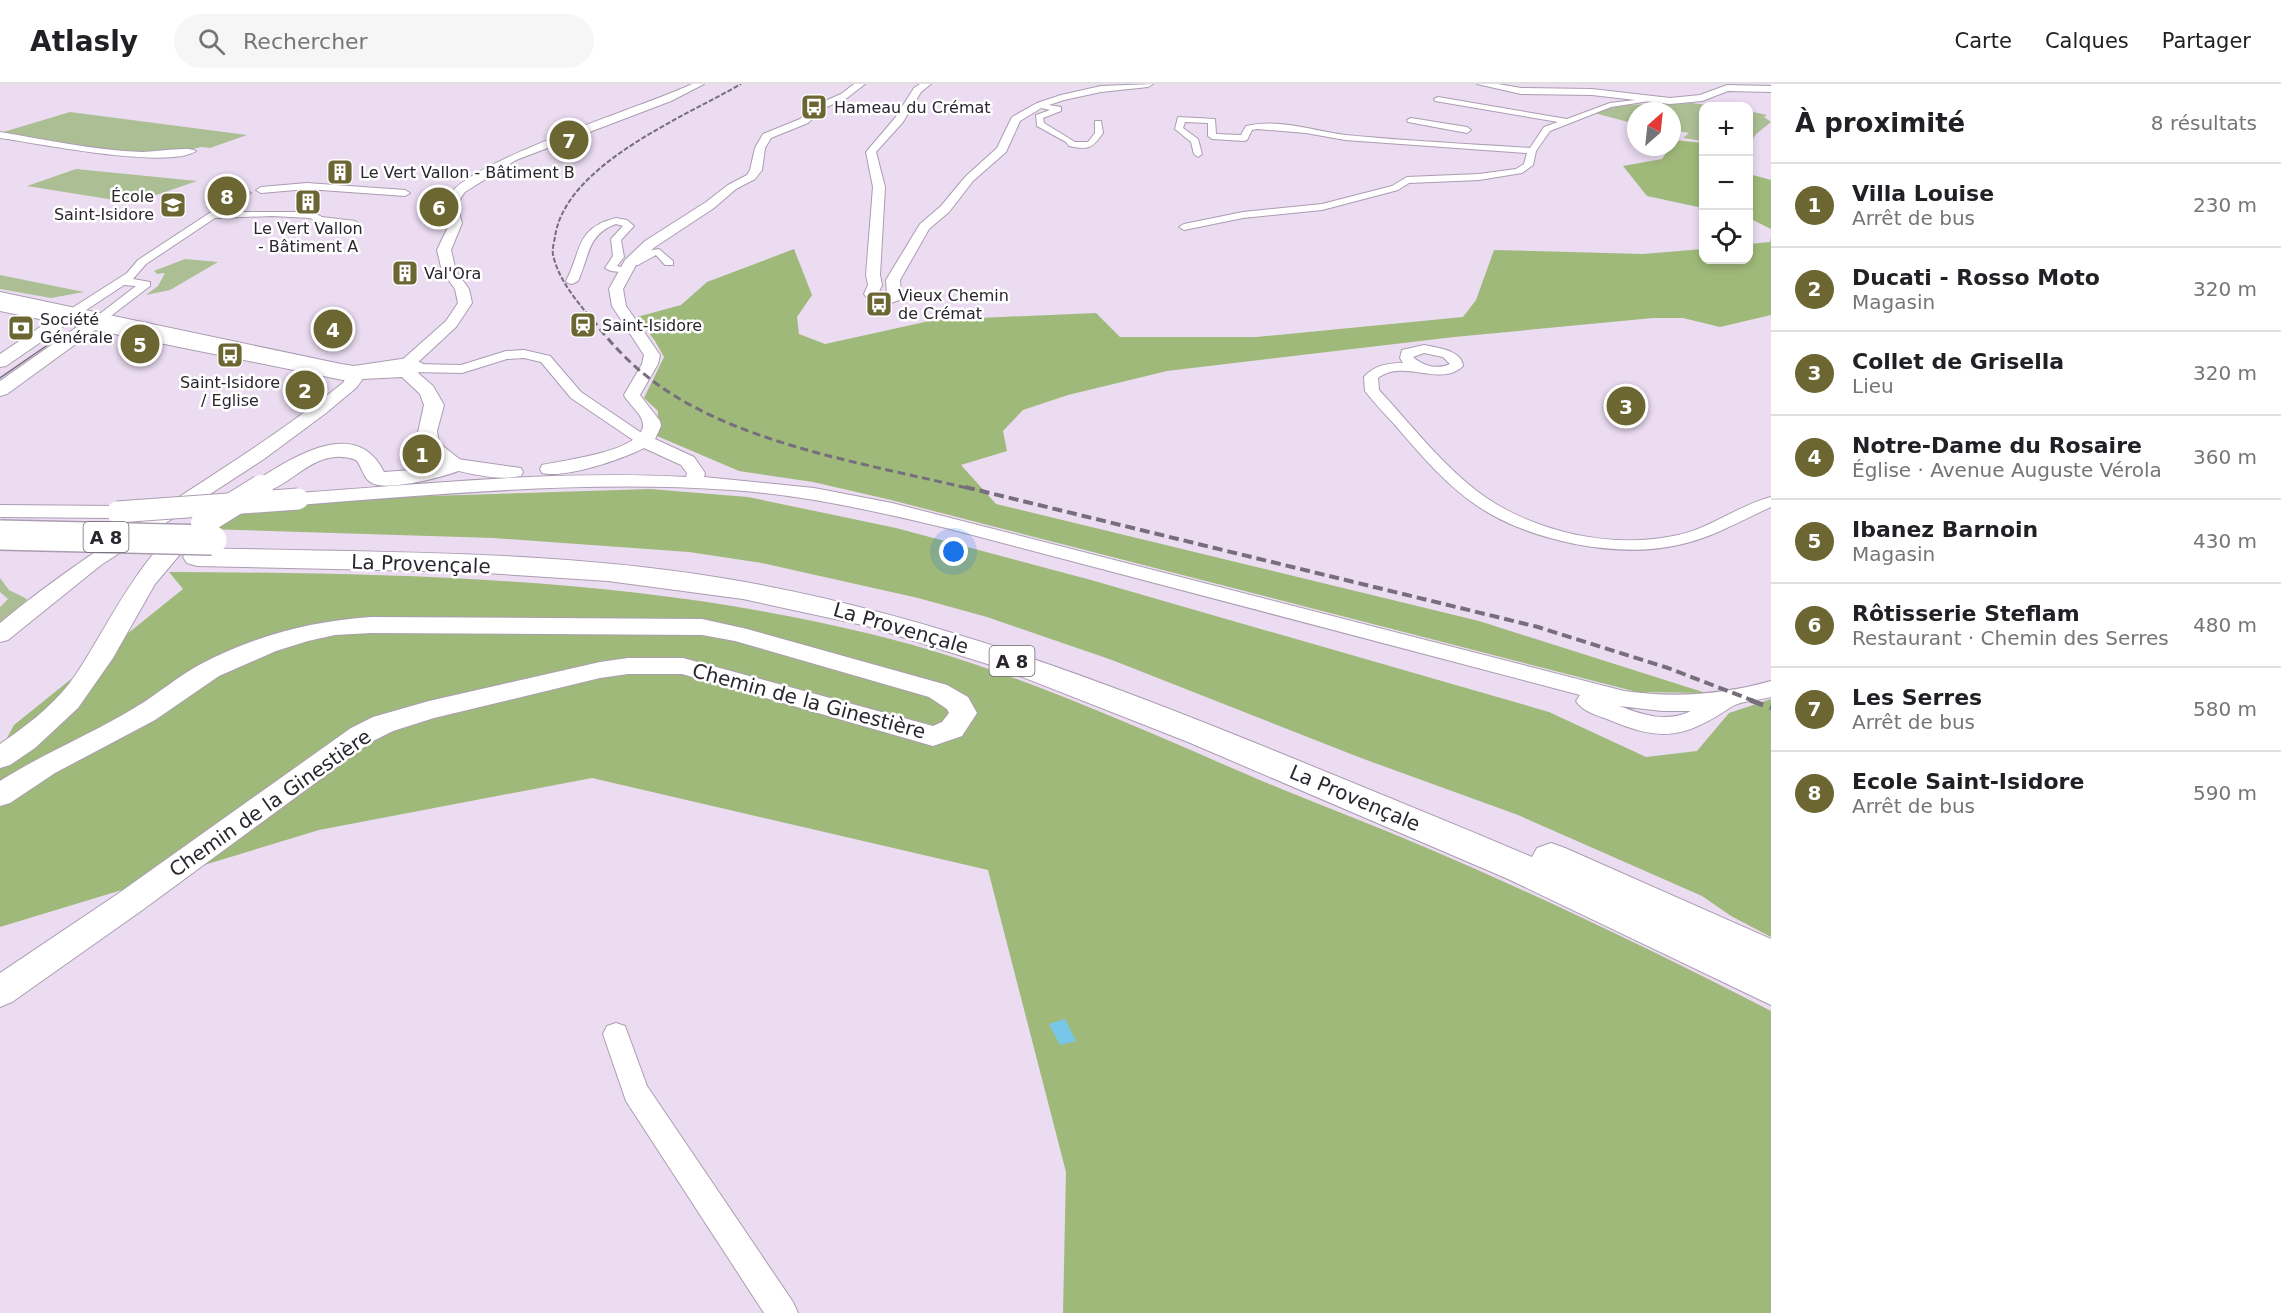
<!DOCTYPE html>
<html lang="fr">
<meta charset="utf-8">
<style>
body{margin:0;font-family:"DejaVu Sans",sans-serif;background:#f6f6f6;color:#202124}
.controls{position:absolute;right:18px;top:18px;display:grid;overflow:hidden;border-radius:12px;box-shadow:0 3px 9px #0003}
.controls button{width:54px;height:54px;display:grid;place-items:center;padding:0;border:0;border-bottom:2px solid #e0e0e0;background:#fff;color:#202124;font:30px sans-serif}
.compass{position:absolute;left:1627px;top:18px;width:54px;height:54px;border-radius:50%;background:#fff;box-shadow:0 3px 9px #0003;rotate:27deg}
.you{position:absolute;left:954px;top:468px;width:21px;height:21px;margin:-15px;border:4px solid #fff;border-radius:50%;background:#1a73e8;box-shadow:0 0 0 9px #1a73e833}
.badge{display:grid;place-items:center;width:39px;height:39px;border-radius:50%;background:#6b6632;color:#fff;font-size:20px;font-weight:700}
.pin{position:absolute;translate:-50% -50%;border:3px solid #fff;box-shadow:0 2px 6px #0006}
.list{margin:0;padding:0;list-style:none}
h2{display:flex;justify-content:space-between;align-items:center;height:78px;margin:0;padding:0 24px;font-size:26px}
h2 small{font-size:20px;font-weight:400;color:#757577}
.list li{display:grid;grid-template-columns:39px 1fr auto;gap:18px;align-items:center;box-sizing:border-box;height:84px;padding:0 24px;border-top:2px solid #e0e0e0}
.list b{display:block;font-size:22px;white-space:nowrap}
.list p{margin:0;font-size:20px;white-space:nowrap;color:#757577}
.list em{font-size:20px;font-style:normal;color:#757577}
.icon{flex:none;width:33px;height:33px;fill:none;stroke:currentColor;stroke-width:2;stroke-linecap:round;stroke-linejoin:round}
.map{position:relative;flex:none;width:1771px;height:1229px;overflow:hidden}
header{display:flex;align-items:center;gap:36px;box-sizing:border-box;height:84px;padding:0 30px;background:#fff;border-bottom:2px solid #e0e0e0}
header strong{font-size:28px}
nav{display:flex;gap:33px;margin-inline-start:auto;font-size:21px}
.search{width:420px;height:54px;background:#f6f6f6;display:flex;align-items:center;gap:15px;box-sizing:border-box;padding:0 21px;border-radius:33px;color:#757577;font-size:22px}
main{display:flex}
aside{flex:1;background:#fff}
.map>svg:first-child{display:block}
.green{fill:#acbf94}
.forest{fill:#9fb97a}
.water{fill:#78c7e8}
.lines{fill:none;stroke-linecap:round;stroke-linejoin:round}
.minor-casing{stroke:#ab9db1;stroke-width:2}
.tertiary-casing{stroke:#ab9db1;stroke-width:2}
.secondary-casing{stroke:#ab9db1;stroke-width:2}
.motorway-casing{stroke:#ab9db1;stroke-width:2}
.minor{fill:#fff;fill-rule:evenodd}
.tertiary{fill:#fff;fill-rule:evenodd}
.secondary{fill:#fff;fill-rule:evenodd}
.motorway{fill:#fff;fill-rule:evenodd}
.tram{stroke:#776e7b;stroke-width:1.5}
.rail-far3{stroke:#776e7b;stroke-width:2;stroke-dasharray:5 2;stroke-linecap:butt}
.rail-far2{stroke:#776e7b;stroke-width:3;stroke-dasharray:8 4.5;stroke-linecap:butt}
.rail-far1{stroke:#776e7b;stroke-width:4;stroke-dasharray:10 5;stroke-linecap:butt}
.rail{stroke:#776e7b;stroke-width:5;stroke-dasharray:14 7;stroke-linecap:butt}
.tertiary-bridge-casing{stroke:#ab9db1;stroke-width:23;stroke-linecap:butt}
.secondary-bridge-far1-casing{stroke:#ab9db1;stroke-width:20;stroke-linecap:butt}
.secondary-bridge-casing{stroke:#ab9db1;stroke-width:26;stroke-linecap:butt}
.motorway-bridge-casing{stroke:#ab9db1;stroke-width:32;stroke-linecap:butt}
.tertiary-bridge{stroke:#fff;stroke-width:21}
.secondary-bridge-far1{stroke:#fff;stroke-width:19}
.secondary-bridge{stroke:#fff;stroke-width:24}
.motorway-bridge{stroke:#fff;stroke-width:29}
.labels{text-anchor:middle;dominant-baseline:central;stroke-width:5;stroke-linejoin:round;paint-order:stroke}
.far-poi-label{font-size:16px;fill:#2b262e;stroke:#fff;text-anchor:start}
.shield{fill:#fff;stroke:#6b676d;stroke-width:1.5}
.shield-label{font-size:18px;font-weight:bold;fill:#2b262e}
.street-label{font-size:20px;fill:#2b262e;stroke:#fff}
</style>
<header>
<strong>Atlasly</strong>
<div class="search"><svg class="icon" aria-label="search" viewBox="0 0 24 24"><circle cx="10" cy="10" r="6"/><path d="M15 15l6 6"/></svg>Rechercher</div>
<nav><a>Carte</a><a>Calques</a><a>Partager</a></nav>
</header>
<main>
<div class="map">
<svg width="1771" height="1229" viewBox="0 0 1771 1229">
<rect width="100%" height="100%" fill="#ebdcf1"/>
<g class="green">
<path d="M1691,19L1718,22H1704L1703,57L1683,54L1689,49L1672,46V27H1636V40L1594,29L1622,21Z"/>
<path d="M1749,27L1767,31L1764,33L1771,38L1756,50L1749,62Z"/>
<path d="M70,28L247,51L210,64L201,63L180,68L130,69L0,49Z"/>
<path d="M76,85L197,97L133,119L27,102Z"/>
<path d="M185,175L218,178L170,206L146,211L158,202L165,189L157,190L154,187Z"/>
<path d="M0,191L84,208L51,214L0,205Z"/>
<path d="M0,494L9,506L27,515L14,532L0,544V523L8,515L0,508Z"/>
</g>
<g class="forest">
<path d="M1675,56L1703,59V124L1647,112L1623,82L1662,75Z"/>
<path d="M1749,90L1771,96V145L1749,134Z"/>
<path d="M1771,153V231L1720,243L1683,234H1653L1454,253L1167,287L1068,311L1023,326L1003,347L1007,367L961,381L996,420L1479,537L1706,609L1637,608L891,416L813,398L739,387L657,352L658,327L644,314L664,273L655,257L637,233L681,221L707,198L794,165L812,211L797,233L799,250L825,260L934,236L1096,229L1120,253H1256L1463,233L1476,216L1494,166L1643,170L1703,165L1704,176H1748L1749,160L1770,158Z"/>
<path d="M650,405L748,413L896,444L1091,496L1549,628L1646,673L1697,667L1729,629L1771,615V853L1731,832L1702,812L1518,731L1361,674L1112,576L987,533L918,514L762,479L689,468L494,454L205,445L235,426L366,414Z"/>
<path d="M169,488C406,489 644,494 875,551C1009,584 1136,643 1262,697C1317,720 1373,741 1427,764C1544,814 1658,869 1771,927V1229H1063L1066,1088L988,786L592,694L319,746L0,843V667L14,641L183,505Z"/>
</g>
<path class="water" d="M1065,935L1076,957L1060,961L1049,940Z"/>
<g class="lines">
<defs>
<g id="minor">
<path d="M1438,13L1567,35L1610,19L1652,14L1656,16L1611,23L1550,47L1536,67L1533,81L1522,89L1479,96L1409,99L1398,106L1322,126L1243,134L1184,146L1179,143L1184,140L1243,128L1322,120L1392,102L1407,93L1479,90L1516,85L1524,80L1527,69L1345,56L1306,49L1257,45L1252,46L1247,56L1244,57L1212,55L1208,52V39L1185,38L1183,44L1198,55L1202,70L1198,73L1194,70L1191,58L1175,45L1178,33L1215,35L1216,50L1241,51L1246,42C1278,34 1314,47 1346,51C1407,57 1469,60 1530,64L1544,43L1558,38L1435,17L1434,15Z"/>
<path d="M1037,19L1061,23V27L1043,34L1044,39L1075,58H1088L1095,49V37H1101L1103,49C1092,65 1088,66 1069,62L1066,58L1037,42L1036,31L1050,26L1037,23Z"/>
<path d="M1411,34L1467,43L1471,46L1467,49L1408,38L1407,36Z"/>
<path d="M0,48C47,56 94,66 142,68C154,68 189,62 196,67C168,86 37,59 0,54Z"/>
<path d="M307,99L405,106L410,109L405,112L307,105L261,109L256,106L261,103Z"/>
<path d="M243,107L251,109L225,128H313L322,133L355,137L360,140L355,143L319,139L310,134L272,132L215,134L146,180L133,195L150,198V202L103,238L99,239L93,235L136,202L124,201L77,232H69V226L127,189L138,176Z"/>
<path d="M616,134L627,136L634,142L621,156L624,173L617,182L629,185V189L611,187L605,184L613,172L611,155L623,142L616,140C587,150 589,174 578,197L572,200L568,199L566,197C582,167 575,144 616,134Z"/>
<path d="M659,165L673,177V181H665L656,171L638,181H626L624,179L648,167Z"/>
<path d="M1424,261C1437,264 1462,266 1463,282C1441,304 1404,274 1378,294L1379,306C1408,337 1434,371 1467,399C1521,446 1609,467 1678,451C1711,444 1739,421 1771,413V423C1740,437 1712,454 1678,461C1617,475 1528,457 1476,421C1445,400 1420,370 1395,341C1385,330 1374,319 1365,307L1364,293C1374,281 1389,279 1403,279L1400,274L1402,266ZM1424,269L1443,273L1450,280C1437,286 1423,282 1413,273Z"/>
<path d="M524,266L550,272L581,308L649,354L651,357L649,360H639L571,314L541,278L524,274L507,275L462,289L414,288L407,284L414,280L461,281L506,267Z"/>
<path d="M616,939L625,942L647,1002L793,1218L798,1229H764L626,1017L603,950L607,942Z"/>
</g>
<g id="tertiary">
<path d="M692,0H704L671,17L516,76L465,108C456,119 458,126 462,139L451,166L456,187L469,205L472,219L456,243L414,282H402L400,279L402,276L446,237L458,219L455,205L442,187L437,166L450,139C447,130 443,122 448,113C467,77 646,22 692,0Z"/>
<path d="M854,0H865L847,14L822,25L808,39L771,54L765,64L762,86L755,95L736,105L714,124L655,163L636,181L623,205L626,222L660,271L658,280L640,311L660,337L661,342L655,355L694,373L705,389L704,393L814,404L892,419L1624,607C1675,614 1722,611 1771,597V613C1760,616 1740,617 1731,623C1683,655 1661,658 1607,635C1596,631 1582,627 1576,617L1580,611L946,444C875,427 804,411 731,406C586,396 442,410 298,421L291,419L288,415L291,411L298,409C427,400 557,386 686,393L687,389L681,381L644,364C622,375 566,395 542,389L540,385L542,381C563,376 640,368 643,342C644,331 628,320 624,311L642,280L644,271L612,222L609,205L625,176L645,157L706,118L728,101L747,91L750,86L755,64L763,50L800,35L816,21L841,10ZM1619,622L1662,627H1691C1667,639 1643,631 1619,622Z"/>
<path d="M920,0H931L921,8L903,38L876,68L885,103L880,191L882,201L878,210L881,212L887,211L886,196L920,140L941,122L965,93L997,64L1012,33L1037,19L1061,11L1101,2L1153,0L1148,3L1101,8L1064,16L1043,23L1020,37L1006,68L973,97L949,128L929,145L900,196L901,213L899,216L888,220L878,221L870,218L864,210L868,201L866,191L873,103L866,68L895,34L914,4Z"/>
<path d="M1477,0H1498L1521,4L1592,5L1670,14L1700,11L1727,1L1771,2V8L1728,7L1702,17L1670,20L1592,11L1521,10Z"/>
<path d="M354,282L362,287V296L356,304L326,329L264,375L101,481L8,556L0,558V539C108,449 235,386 344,298L346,287Z"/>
<path d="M457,375L521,384L523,388L521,392C499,397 472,390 450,385L448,381L450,377Z"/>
<path d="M0,421L117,422L124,424L127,428L124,432L117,434L0,433Z"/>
</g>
<g id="secondary">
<path d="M0,208L341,280L354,282L408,274L422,279L425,283L418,289L433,302L444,321L437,347L439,359L467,381L464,385C447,392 388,408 372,399C363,395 362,382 356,376C311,359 286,414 255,407L252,402L255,397C292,374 356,331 384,388L426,385L440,380L426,369L417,353L424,321L420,310L402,293L343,296L95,246L7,310L0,312V297L77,243L67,240L6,282L0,283V270L49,237L0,227Z"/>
<path d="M193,440L201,442L204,447L182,468L155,500L113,574L78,624L35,664L10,681L0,684V660C25,643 50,624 69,600C99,562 146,452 193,440Z"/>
<path d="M371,533L702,535L747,545L947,601L968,613L977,629L962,652L933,662L682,590H628L600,594L434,634L393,647L371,658L141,827L12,918L0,923V889L119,809L351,644L373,633L429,617L600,578L628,574H683L933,642L942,638L949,629L947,625L929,613L735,557L702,551L371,549L335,551L308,557L276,567L219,592L155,636L55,689L10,719L0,722V697C44,669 92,650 136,623C158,610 178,592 201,580C253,552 312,537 371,533Z"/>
</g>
<path id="motorway" d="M197,464C379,469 565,465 745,498C929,531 1103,597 1275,667C1361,702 1447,737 1532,773L1537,764L1551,759L1565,764L1771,855V921L1508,795L1188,658L997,583L867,542L743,515L608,497L471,488L197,482L187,479L183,473L187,467Z"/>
</defs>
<use href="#minor" class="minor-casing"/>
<use href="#tertiary" class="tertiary-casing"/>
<use href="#secondary" class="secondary-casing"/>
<use href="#motorway" class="motorway-casing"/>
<use href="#minor" class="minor"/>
<use href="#tertiary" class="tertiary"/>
<use href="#secondary" class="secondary"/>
<use href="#motorway" class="motorway"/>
<path class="tram" d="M0,294L65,249"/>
<path class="rail-far3" d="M593,237C577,217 559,197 553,171C552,165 554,158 555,153C565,81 684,33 741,0"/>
<path class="rail-far2" d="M592,235C609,257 627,277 649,294C733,360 869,380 971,405"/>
<path class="rail-far1" d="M965,403L1538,543L1668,584L1754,617"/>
<path class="rail" d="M1750,616L1771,624"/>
<defs>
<path id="tertiary-bridge" d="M117,428L298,415"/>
<path id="secondary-bridge-far1" d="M259,405L263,402"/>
<path id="secondary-bridge" d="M203,439L261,403"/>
<path id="motorway-bridge" d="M0,451L212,456"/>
</defs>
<use href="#tertiary-bridge" class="tertiary-bridge-casing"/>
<use href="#secondary-bridge-far1" class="secondary-bridge-far1-casing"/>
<use href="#secondary-bridge" class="secondary-bridge-casing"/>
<use href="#motorway-bridge" class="motorway-bridge-casing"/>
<use href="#tertiary-bridge" class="tertiary-bridge"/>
<use href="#secondary-bridge-far1" class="secondary-bridge-far1"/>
<use href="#secondary-bridge" class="secondary-bridge"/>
<use href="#motorway-bridge" class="motorway-bridge"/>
</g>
<defs>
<symbol id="bus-square" viewBox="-11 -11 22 22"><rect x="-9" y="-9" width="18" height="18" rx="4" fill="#6b6632" stroke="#fff"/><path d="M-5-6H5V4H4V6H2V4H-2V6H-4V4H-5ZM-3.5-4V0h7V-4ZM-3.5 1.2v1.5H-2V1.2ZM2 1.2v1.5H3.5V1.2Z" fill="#fff"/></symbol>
<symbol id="building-square" viewBox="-11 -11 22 22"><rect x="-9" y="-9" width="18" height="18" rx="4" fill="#6b6632" stroke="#fff"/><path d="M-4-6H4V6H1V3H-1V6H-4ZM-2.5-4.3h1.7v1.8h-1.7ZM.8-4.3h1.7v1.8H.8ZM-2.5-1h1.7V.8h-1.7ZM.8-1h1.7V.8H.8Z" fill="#fff"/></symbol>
<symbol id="school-square" viewBox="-11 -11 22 22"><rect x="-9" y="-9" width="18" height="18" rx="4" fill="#6b6632" stroke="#fff"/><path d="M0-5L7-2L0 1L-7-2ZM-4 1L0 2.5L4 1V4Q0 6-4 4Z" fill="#fff"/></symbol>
<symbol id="station-square" viewBox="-11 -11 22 22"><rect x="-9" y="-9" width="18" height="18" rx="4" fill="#6b6632" stroke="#fff"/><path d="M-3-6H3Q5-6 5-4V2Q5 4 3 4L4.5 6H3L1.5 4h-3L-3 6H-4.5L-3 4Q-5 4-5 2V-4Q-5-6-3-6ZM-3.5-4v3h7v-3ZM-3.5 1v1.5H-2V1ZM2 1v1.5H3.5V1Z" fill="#fff"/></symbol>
<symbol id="bank-square" viewBox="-11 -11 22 22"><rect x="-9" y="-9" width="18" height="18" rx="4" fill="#6b6632" stroke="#fff"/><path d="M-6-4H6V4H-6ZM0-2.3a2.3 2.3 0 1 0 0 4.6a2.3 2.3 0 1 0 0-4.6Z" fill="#fff"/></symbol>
</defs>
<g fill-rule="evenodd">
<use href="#bus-square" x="799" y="8" width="30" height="30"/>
<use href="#building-square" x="325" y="73" width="30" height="30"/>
<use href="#building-square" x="293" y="103" width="30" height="30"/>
<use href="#school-square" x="158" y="106" width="30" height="30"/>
<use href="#building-square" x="390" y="174" width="30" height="30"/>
<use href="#bus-square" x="864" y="205" width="30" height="30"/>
<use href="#station-square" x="568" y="226" width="30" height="30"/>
<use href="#bank-square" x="6" y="229" width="30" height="30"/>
<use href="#bus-square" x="215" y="256" width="30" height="30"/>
</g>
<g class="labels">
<g class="far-poi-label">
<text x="834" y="23">Hameau du Crémat</text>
<text x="360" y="88">Le Vert Vallon - Bâtiment B</text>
<text x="154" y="112" text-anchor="end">École<tspan x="154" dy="18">Saint-Isidore</tspan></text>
<text x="308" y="144" text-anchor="middle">Le Vert Vallon<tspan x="308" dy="18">- Bâtiment A</tspan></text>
<text x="424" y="189">Val'Ora</text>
<text x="898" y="211">Vieux Chemin<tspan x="898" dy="18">de Crémat</tspan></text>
<text x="40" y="235">Société<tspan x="40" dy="18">Générale</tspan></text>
<text x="602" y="241">Saint-Isidore</text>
<text x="230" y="298" text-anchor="middle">Saint-Isidore<tspan x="230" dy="18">/ Eglise</tspan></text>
</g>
<g class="shield">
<rect x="83.5" y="438" width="45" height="30" rx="4.5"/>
<rect x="989.5" y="562" width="45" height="30" rx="4.5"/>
</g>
<g class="shield-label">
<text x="106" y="453">A 8</text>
<text x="1012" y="577">A 8</text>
</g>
<g class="street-label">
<text transform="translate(421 480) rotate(2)">La Provençale</text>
<text transform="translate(901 544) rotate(16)">La Provençale</text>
<text transform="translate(809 617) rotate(15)">Chemin de la Ginestière</text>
<text transform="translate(1355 714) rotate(23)">La Provençale</text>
<text transform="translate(270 719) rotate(-35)">Chemin de la Ginestière</text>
</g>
</g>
</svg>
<div class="controls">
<button>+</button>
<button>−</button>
<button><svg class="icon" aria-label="locate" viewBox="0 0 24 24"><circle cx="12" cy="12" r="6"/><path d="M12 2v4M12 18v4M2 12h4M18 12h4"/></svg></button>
</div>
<svg class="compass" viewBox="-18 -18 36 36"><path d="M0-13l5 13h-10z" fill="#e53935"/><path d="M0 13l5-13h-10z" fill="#757577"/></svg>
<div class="you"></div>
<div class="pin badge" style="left:422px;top:370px">1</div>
<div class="pin badge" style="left:305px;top:306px">2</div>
<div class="pin badge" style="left:1626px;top:322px">3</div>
<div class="pin badge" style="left:333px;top:245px">4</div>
<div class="pin badge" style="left:140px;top:260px">5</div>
<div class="pin badge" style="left:439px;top:123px">6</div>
<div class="pin badge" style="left:569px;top:56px">7</div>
<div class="pin badge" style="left:227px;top:112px">8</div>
</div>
<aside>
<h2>À proximité<small>8 résultats</small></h2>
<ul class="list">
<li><span class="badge">1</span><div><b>Villa Louise</b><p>Arrêt de bus</p></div><em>230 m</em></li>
<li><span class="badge">2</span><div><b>Ducati - Rosso Moto</b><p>Magasin</p></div><em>320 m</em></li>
<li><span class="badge">3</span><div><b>Collet de Grisella</b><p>Lieu</p></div><em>320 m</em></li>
<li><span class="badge">4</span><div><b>Notre-Dame du Rosaire</b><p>Église · Avenue Auguste Vérola</p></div><em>360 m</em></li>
<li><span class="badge">5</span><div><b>Ibanez Barnoin</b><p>Magasin</p></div><em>430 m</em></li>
<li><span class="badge">6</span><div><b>Rôtisserie Steflam</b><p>Restaurant · Chemin des Serres</p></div><em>480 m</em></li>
<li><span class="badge">7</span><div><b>Les Serres</b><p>Arrêt de bus</p></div><em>580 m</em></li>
<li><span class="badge">8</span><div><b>Ecole Saint-Isidore</b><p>Arrêt de bus</p></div><em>590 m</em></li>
</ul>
</aside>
</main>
